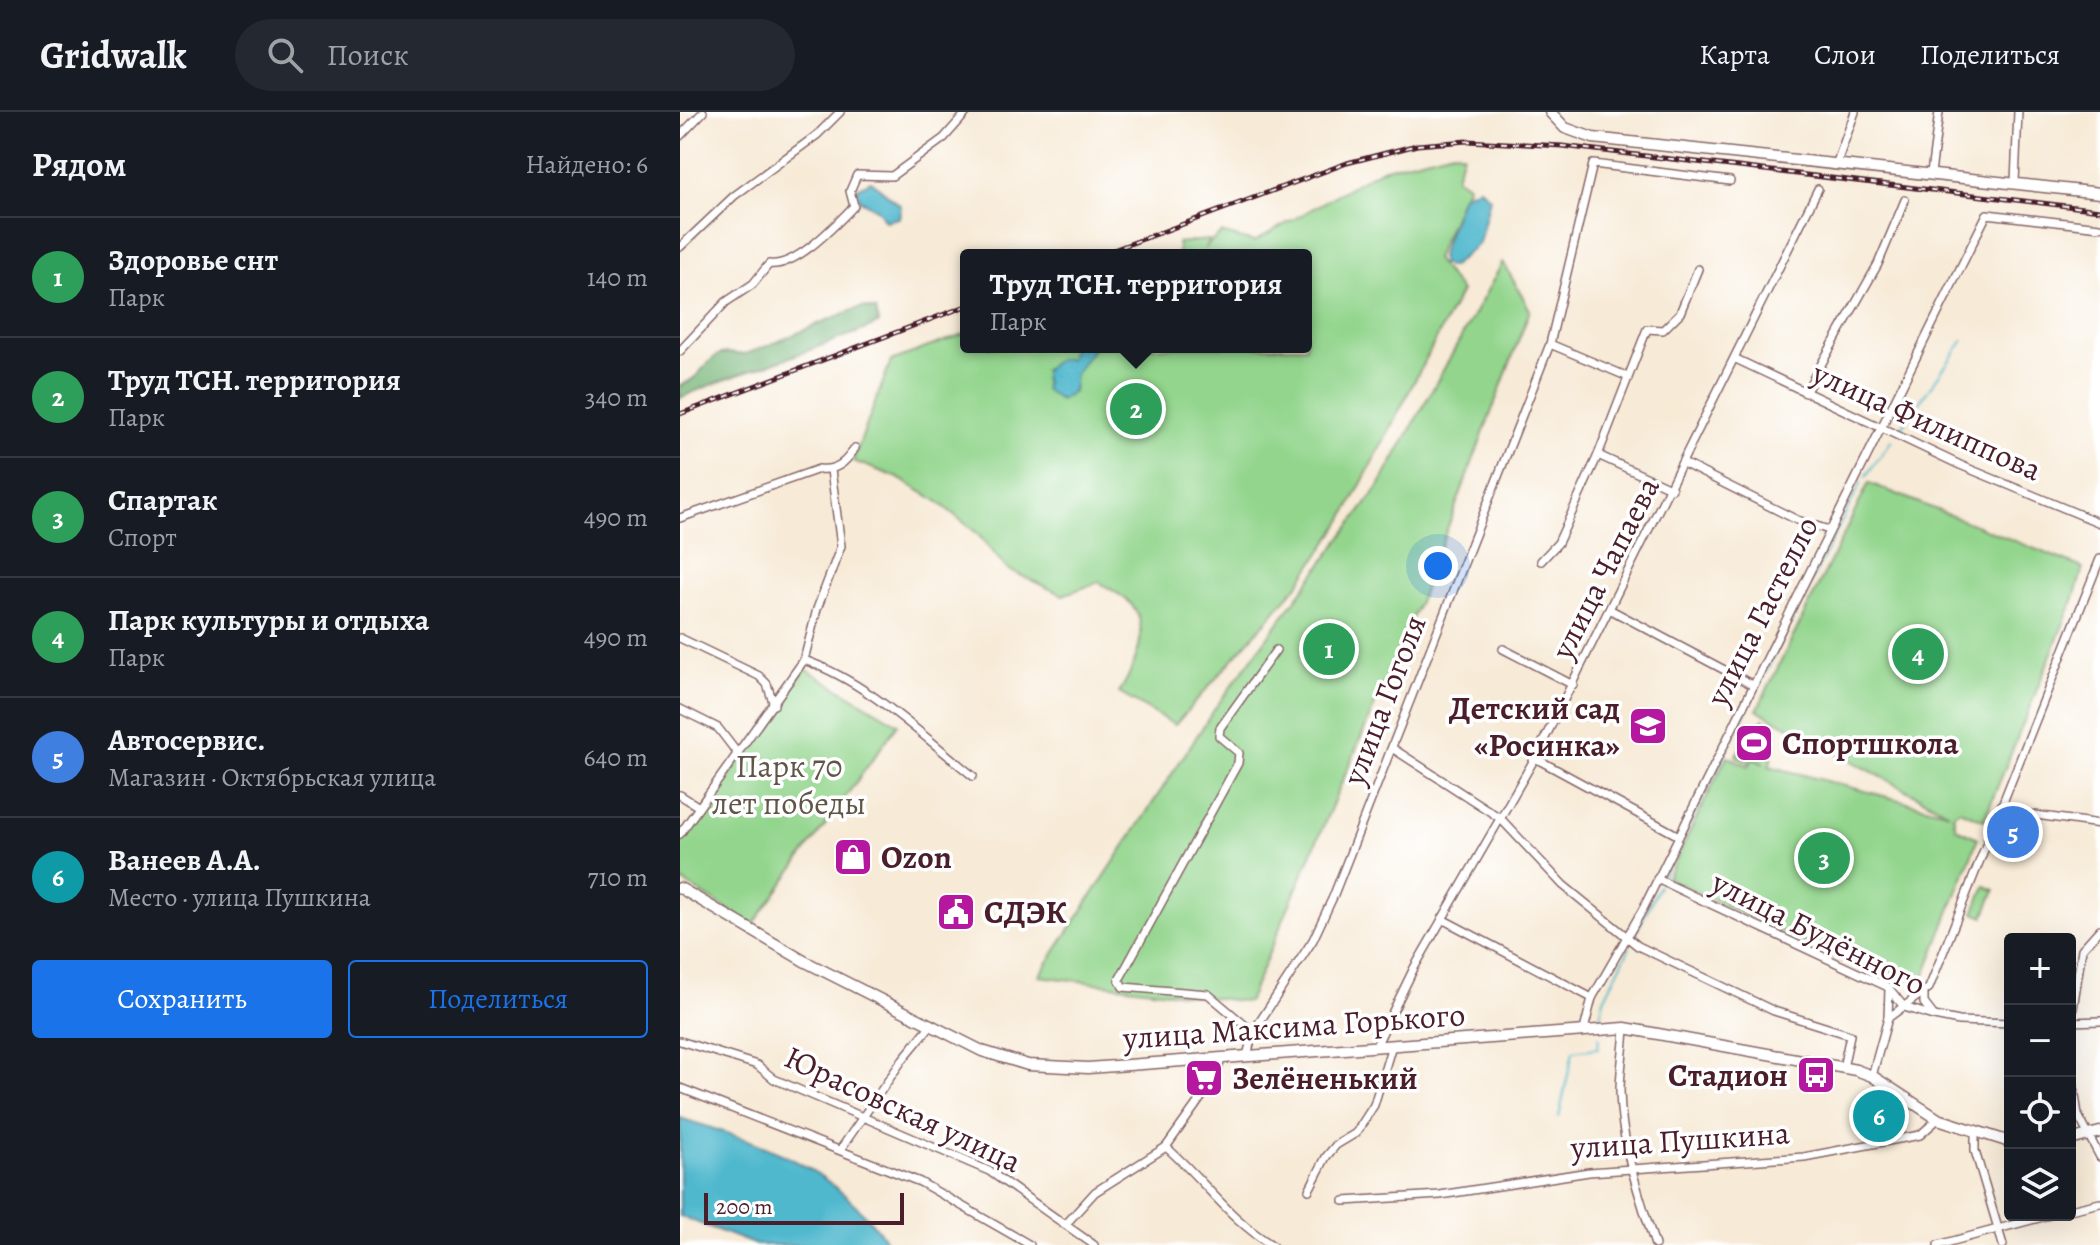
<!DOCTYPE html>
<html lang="ru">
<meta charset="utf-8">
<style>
body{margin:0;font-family:Alegreya,serif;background:#242831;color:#f1f3f6}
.controls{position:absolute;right:24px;bottom:24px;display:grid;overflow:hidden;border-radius:8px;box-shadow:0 8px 32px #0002}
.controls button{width:72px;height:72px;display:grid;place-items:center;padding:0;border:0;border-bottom:2px solid #363941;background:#171b24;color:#f1f3f6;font:40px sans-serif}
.scale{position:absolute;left:24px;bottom:20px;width:200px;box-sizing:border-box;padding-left:8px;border:4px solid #4a1f2b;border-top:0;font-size:22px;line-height:28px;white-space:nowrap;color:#4a1f2b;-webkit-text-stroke:6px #fff;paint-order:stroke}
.you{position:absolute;left:758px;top:454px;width:28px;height:28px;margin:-20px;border:6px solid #fff;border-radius:50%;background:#1a73e8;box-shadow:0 0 0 12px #1a73e833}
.badge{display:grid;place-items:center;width:52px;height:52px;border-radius:50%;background:#1a73e8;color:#fff;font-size:26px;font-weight:700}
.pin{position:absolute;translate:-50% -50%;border:4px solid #fff;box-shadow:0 2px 8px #0006}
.popup{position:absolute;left:280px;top:137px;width:352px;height:104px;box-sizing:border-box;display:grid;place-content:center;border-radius:8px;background:#171b24;filter:drop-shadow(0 2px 6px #0005);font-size:26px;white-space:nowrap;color:#9ea1a6}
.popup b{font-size:30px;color:#f1f3f6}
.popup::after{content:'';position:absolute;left:50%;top:100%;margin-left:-16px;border:16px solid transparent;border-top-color:#171b24}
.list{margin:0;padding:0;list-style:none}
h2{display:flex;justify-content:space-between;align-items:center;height:104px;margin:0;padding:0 32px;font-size:34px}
h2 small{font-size:26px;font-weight:400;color:#9ea1a6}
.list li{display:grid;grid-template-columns:52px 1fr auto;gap:24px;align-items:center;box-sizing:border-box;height:120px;padding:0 32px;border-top:2px solid #363941}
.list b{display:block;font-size:30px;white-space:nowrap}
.list p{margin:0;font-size:26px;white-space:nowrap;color:#9ea1a6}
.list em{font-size:26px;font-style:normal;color:#9ea1a6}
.actions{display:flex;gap:16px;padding:24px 32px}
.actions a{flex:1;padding:18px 0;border:2px solid #1a73e8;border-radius:8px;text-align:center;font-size:28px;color:#1a73e8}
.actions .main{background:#1a73e8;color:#fff}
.icon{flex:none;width:44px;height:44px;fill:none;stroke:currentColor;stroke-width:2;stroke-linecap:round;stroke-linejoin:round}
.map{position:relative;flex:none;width:1420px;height:1133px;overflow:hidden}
header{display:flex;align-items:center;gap:48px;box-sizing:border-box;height:112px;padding:0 40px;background:#171b24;border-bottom:2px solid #363941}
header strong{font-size:38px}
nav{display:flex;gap:44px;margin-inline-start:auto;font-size:28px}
.search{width:560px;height:72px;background:#242831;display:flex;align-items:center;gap:20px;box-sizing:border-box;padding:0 28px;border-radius:44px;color:#9ea1a6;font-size:30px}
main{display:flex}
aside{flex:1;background:#171b24}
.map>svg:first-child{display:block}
.green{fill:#93d58d;stroke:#6e7a5c;stroke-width:2}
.forest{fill:#76b678;stroke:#606a52;stroke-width:2}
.water{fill:#4fb8cd;stroke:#4c6c7c;stroke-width:2}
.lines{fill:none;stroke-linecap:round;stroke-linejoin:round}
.stream{stroke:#4fb8cd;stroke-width:2}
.street-casing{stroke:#876667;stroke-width:10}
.secondary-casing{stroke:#876667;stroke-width:13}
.street{stroke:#fff;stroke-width:7}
.secondary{stroke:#fff;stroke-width:10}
.rail-casing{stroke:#4a1f2b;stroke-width:5}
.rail{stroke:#fff;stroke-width:2;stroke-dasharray:6;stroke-linecap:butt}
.labels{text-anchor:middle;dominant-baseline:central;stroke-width:7;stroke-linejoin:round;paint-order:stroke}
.street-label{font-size:32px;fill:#4a1f2b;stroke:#fff}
.poi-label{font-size:32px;font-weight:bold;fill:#4a1f2b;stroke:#fff;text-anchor:start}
.park-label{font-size:32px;fill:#605648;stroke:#fff}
</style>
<header>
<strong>Gridwalk</strong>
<div class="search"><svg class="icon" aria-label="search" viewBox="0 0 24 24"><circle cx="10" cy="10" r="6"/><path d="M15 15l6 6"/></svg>Поиск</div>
<nav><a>Карта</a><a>Слои</a><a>Поделиться</a></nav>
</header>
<main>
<aside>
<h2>Рядом<small>Найдено: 6</small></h2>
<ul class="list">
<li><span class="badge" style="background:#2e9e5b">1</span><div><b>Здоровье снт</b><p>Парк</p></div><em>140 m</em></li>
<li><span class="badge" style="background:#2e9e5b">2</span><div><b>Труд ТСН. территория</b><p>Парк</p></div><em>340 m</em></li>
<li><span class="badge" style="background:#2e9e5b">3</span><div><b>Спартак</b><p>Спорт</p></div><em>490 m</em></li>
<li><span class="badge" style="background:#2e9e5b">4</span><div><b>Парк культуры и отдыха</b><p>Парк</p></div><em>490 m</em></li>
<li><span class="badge" style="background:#3f7fe0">5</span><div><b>Автосервис.</b><p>Магазин · Октябрьская улица</p></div><em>640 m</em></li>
<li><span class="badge" style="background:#0f9aa8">6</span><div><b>Ванеев А.А.</b><p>Место · улица Пушкина</p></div><em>710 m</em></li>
</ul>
<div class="actions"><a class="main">Сохранить</a><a>Поделиться</a></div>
</aside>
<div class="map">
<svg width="1420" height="1133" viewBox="0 0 1420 1133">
<rect width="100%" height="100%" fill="#fff"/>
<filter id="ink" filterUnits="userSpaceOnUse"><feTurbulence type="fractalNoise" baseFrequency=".0125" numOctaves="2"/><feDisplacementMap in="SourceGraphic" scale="16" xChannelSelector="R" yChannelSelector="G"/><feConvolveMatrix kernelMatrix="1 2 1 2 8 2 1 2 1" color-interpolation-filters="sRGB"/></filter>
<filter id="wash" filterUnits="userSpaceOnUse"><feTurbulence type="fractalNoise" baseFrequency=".006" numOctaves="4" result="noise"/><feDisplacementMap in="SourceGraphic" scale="32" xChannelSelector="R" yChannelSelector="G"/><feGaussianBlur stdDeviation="1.8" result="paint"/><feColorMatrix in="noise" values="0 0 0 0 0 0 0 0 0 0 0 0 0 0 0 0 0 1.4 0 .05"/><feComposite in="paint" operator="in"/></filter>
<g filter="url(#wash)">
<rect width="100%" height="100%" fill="#f7ead6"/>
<g class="green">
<path d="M773,39L783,42L776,65L788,73L755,147L781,179L662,409L617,474L495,613L439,581C453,558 473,516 451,492C443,483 429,477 419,470L383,483L327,457L297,421L257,389L216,365L173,349L211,249L286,221V235H626V143H495L499,141L497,131L530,128L524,137L541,121L574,130L702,57Z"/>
<path d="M823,150L850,198L744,478L568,890L359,864L536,595L698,376Z"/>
<path d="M1189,371L1403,456L1394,486L1304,708L1279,698L1273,703L1276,716L1298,726L1243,868L1207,858L1198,866L987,766L1047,644L1069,654L1073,647L1084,652L1073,645L1070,651L1056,644L1070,617L1076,620L1083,607L1094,612L1080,640L1092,646L1089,654L1269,701L1077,598Z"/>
<path d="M126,557L218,612L73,813L0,768V732Z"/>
<path d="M1305,774L1315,778L1304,805L1294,801Z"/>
</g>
<path class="forest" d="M183,195L196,198L199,211C184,219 169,223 153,229C102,250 49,263 0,286V273C18,269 23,252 38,243C48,238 59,245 68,241C107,228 143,207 183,195Z"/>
<g class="water">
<path d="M191,69L221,94L219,106L205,109L198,98L179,87L177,76Z"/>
<path d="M799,76L810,86L799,131L771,155L762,152L760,145L782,83Z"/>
<path d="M393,235H414L395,262L393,280L380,288L365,278L364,259L376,248L389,246Z"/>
<path d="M0,1006C89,1034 147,1050 206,1128L204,1133H76L0,1104Z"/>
</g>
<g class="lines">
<g class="stream">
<path d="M1219,319L1284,228"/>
<path d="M1185,365L1212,328"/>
<path d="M983,764L1181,371"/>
<path d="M954,825L979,774"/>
<path d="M920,905L924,887L950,835"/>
<path d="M879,1005L893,939L918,936L919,925"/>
</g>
</g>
</g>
<g filter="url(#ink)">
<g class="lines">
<defs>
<g id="street">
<path d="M0,24L23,0"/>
<path d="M1156,53L1175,0"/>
<path d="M1251,61L1259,0"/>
<path d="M1335,70L1338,0"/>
<path d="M0,135L54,84L137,23L160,0"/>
<path d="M870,232L946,264"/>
<path d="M0,239L46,190L73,172L89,152C116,156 156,112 174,94L170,79L177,63L212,64L264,26L287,0"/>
<path d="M1056,247L1280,353L1420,411"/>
<path d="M1125,281L1198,152L1225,88"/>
<path d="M918,343L992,377"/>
<path d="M1005,352L1117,408L1149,418"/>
<path d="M0,406L139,357C157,359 166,350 175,336"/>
<path d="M861,449L878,431L918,343L967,217L983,218L1000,201L1018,157"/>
<path d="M931,498L1071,572"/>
<path d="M0,526L79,564L87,572L94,593"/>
<path d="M823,537L893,573"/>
<path d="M124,548C188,570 240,622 293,664"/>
<path d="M0,597L38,616L58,642"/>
<path d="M712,636L820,706L883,773L958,834L1094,899L1170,923L1163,956"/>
<path d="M855,646L997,723"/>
<path d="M0,683L19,695"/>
<path d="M1320,698L1420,712"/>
<path d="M0,722L124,548L137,497L161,434L151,358"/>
<path d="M977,767L1208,875L1224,895L1254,904L1279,909L1330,911"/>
<path d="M762,807L912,886"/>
<path d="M1244,882V891L1254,904"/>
<path d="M1208,906L1209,877"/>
<path d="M1390,910L1420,909"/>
<path d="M1391,910L1402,837L1420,817"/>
<path d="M945,916C944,937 940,959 940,979C941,1033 959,1083 975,1133"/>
<path d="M904,918L912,886L963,797L1307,102L1420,115"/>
<path d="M573,920L528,882L443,875L439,868L558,651L559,641L539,624L540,616L596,538"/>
<path d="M0,929L77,953L94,967L309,1059L414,1133"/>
<path d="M696,934L734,856L855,646L1138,77"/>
<path d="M567,944L573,920L633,828L653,785L870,232L913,52L1050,69"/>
<path d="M1390,949L1398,1003L1420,1045"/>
<path d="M1192,964L1208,906L1249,876L1420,447"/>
<path d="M0,976L240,1070L350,1133"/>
<path d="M1295,1022V1039L1323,1133"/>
<path d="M486,1035C522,1066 551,1109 592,1133"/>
<path d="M160,1038L223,947L251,913"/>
<path d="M629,1078L646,1045L656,1033L676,1021L694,993L712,933"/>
<path d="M664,1089L760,1083L909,1060L1124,1045L1240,1023L1258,1007"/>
<path d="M1390,1098L1420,1091"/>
<path d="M386,1112L415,1080L486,1035L536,965L541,947"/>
<path d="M1258,1133L1370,1103"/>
</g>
<g id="secondary">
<path d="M870,0L885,16L913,26L1420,81"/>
<path d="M0,776L124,849L302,939L348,953L408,956L945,916L1176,958L1192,964L1258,1007L1330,1030"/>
<path d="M1390,1028L1420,1020"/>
</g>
</defs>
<use href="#street" class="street-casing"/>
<use href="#secondary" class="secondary-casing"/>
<use href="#street" class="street"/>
<use href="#secondary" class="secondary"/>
<defs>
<g id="rail">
<path d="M420,143L667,51L737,33L787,29L882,34L1420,98"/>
<path d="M0,302L286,194"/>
</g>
</defs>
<use href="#rail" class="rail-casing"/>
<use href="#rail" class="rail"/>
</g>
</g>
<defs>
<symbol id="school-square" viewBox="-11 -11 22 22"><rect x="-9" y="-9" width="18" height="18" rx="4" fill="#b5179e" stroke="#fff"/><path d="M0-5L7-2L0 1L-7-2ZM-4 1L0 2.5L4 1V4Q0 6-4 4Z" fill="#fff"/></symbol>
<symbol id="stadium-square" viewBox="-11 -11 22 22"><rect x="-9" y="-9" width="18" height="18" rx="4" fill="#b5179e" stroke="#fff"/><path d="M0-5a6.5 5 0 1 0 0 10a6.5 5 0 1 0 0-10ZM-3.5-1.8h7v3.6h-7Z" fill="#fff"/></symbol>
<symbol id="shop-square" viewBox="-11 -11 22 22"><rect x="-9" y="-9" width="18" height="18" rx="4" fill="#b5179e" stroke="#fff"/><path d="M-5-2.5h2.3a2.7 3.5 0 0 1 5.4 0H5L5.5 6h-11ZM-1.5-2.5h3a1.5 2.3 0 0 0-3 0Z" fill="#fff"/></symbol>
<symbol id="civic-square" viewBox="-11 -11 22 22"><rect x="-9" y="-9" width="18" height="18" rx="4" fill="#b5179e" stroke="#fff"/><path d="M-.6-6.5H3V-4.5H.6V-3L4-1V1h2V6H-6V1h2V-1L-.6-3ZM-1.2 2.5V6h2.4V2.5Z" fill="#fff"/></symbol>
<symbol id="bus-square" viewBox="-11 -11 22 22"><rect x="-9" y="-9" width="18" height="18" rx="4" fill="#b5179e" stroke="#fff"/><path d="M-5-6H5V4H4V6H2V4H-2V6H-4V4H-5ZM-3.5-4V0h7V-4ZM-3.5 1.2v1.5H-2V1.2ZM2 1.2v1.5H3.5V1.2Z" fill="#fff"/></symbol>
<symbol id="supermarket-square" viewBox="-11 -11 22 22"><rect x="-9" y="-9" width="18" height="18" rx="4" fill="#b5179e" stroke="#fff"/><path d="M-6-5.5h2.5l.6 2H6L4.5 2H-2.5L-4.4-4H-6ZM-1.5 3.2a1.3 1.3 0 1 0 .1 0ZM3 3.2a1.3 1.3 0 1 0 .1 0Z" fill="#fff"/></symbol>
</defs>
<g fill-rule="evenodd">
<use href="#school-square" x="946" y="592" width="44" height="44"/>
<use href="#stadium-square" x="1052" y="609" width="44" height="44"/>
<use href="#shop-square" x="151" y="723" width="44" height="44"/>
<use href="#civic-square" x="254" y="778" width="44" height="44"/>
<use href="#bus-square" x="1114" y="941" width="44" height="44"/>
<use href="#supermarket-square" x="502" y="944" width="44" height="44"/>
</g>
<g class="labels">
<g class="street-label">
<text transform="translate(1247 309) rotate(24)">улица Филиппова</text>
<text transform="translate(925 456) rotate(-63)">улица Чапаева</text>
<text transform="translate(1082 499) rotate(-63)">улица Гастелло</text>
<text transform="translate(704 588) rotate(-69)">улица Гоголя</text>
<text transform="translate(1139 821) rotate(27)">улица Будённого</text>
<text transform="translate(614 914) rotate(-4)">улица Максима Горького</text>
<text transform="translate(223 997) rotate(25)">Юрасовская улица</text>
<text transform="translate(1000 1028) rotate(-4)">улица Пушкина</text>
</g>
<g class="poi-label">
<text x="940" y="596" text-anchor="end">Детский сад<tspan x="940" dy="37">«Росинка»</tspan></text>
<text x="1102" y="631">Спортшкола</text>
<text x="201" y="745">Ozon</text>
<text x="304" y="800">СДЭК</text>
<text x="1108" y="963" text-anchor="end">Стадион</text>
<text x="552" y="966">Зелёненький</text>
</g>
<g class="park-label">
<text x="109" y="654">Парк 70<tspan x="109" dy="37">лет победы</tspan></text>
</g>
</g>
</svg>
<div class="controls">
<button>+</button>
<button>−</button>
<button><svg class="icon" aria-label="locate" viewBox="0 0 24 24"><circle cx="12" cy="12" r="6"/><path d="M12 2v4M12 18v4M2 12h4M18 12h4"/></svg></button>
<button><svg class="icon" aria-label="layers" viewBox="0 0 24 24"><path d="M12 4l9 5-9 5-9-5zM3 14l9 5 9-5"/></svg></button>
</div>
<div class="scale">200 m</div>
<div class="you"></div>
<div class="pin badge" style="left:649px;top:537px;background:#2e9e5b">1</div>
<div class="pin badge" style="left:456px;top:297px;background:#2e9e5b">2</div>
<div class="popup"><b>Труд ТСН. территория</b>Парк</div>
<div class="pin badge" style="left:1144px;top:746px;background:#2e9e5b">3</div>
<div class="pin badge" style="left:1238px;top:542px;background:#2e9e5b">4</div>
<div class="pin badge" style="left:1333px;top:720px;background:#3f7fe0">5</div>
<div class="pin badge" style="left:1199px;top:1004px;background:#0f9aa8">6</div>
</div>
</main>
